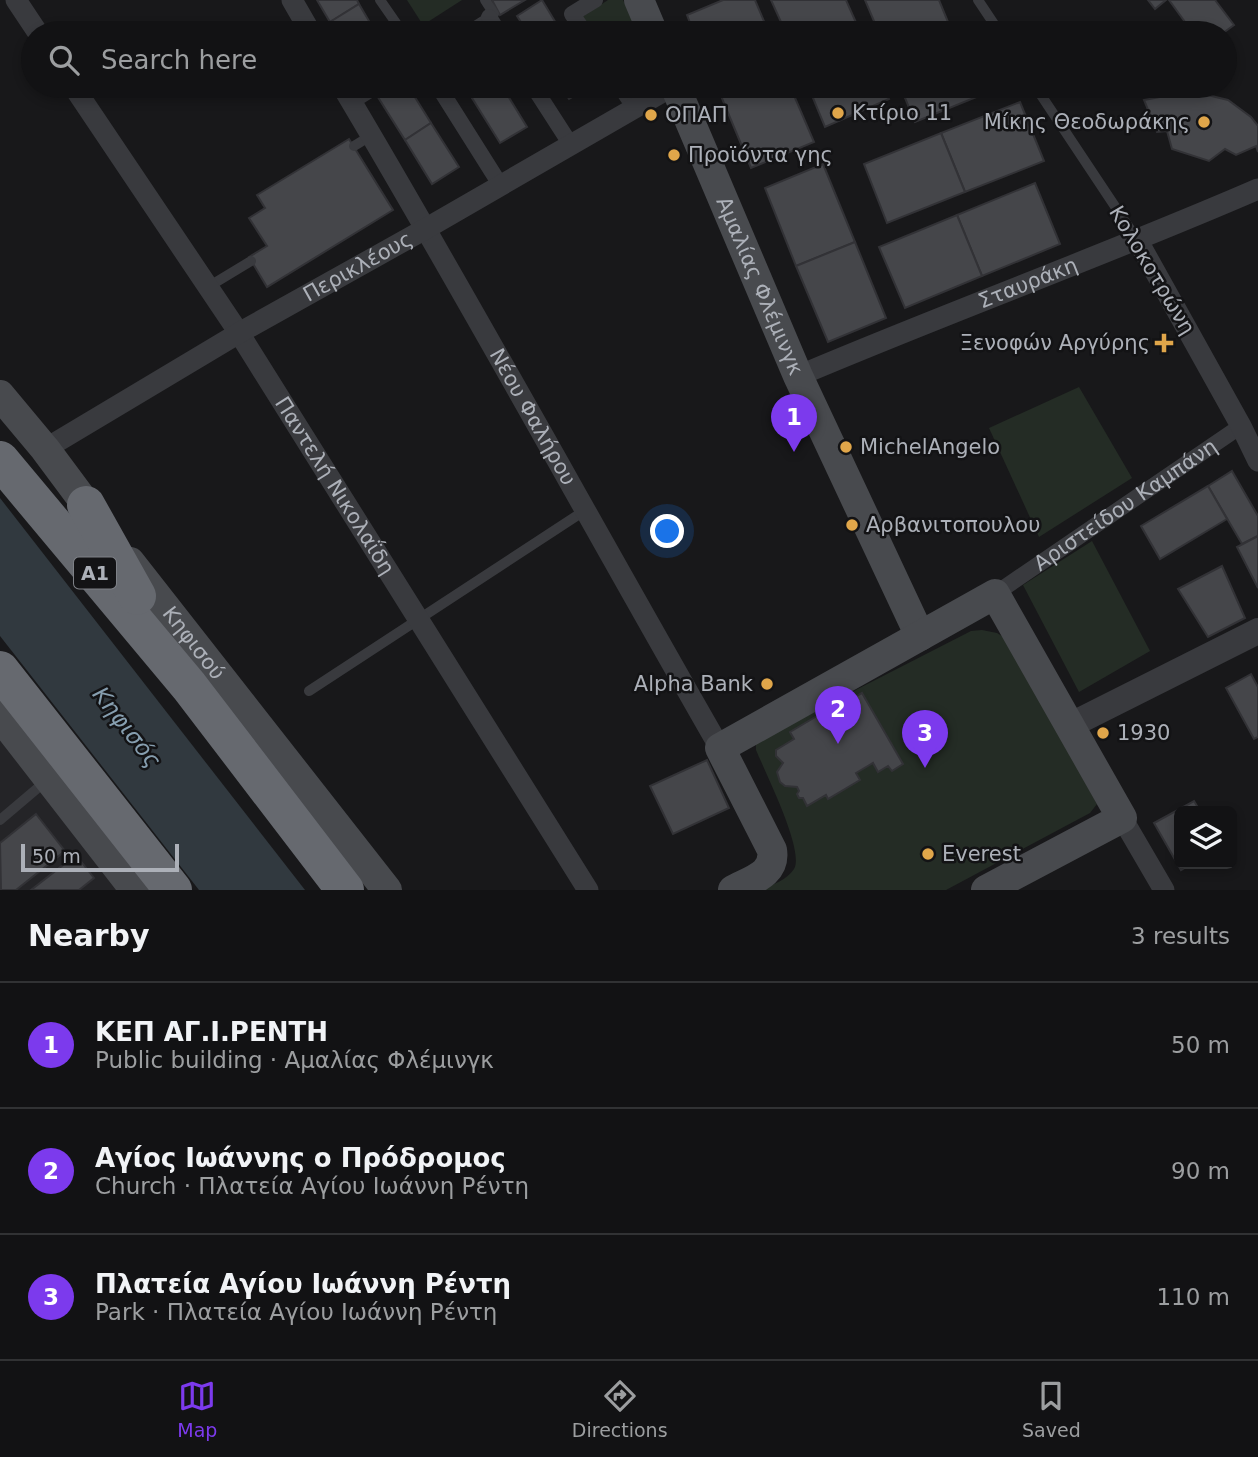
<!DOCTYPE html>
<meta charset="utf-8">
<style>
body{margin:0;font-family:"DejaVu Sans",sans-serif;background:#1f2022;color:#f1f3f6}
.controls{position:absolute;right:21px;bottom:21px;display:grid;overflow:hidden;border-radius:10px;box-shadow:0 4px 10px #0003}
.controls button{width:63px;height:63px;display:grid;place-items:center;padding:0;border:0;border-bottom:2px solid #313234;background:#121214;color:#f1f3f6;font:35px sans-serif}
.scale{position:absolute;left:21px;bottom:18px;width:158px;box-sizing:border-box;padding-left:7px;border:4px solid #acb0b8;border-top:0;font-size:19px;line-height:24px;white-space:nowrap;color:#acb0b8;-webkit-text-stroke:5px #131315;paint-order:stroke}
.you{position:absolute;left:668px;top:532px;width:24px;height:24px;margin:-18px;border:5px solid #fff;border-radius:50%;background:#1a73e8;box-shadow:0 0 0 10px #1a73e833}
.badge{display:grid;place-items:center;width:46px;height:46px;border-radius:50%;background:#7c3aed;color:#fff;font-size:23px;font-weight:700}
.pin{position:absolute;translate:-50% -58px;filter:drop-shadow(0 2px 4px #0008)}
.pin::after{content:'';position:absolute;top:37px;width:24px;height:21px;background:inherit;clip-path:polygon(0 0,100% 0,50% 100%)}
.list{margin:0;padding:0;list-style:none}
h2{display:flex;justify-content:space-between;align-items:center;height:91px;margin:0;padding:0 28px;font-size:30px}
h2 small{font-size:23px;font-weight:400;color:#9c9ea0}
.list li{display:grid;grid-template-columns:46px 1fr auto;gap:21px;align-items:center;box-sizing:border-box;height:126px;padding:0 28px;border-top:2px solid #313234}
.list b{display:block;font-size:26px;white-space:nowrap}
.list p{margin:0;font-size:23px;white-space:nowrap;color:#9c9ea0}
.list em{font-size:23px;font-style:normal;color:#9c9ea0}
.icon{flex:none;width:38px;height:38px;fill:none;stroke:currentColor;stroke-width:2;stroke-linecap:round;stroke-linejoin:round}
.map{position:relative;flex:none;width:1258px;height:890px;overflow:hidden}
.search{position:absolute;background:#121214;box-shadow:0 4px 10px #0003;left:21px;right:21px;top:21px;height:77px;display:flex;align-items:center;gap:18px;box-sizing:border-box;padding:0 24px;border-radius:38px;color:#9c9ea0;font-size:26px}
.sheet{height:469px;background:#121214}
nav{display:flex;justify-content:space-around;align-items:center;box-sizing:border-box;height:98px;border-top:2px solid #313234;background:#121214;font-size:19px;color:#9c9ea0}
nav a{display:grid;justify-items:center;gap:4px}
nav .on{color:#7c3aed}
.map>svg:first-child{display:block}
.built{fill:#242427}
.green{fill:#242c25}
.water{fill:#31393f}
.building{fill:#45464a;stroke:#323236;stroke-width:2}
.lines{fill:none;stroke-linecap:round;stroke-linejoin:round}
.service{stroke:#393a3e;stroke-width:10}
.pedestrian{stroke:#393a3e;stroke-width:16}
.minor{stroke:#393a3e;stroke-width:21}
.tertiary{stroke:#393a3e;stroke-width:26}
.secondary{stroke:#484a4e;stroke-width:30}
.motorway{stroke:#66696f;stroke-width:38}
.poi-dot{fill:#e0a64a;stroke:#131315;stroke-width:2.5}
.labels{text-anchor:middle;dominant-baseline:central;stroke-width:5;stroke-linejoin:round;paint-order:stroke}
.shield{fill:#131315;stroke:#7e8187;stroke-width:2}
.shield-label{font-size:19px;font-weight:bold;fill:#acb0b8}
.poi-label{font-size:21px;fill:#acb0b8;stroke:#131315;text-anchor:start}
.street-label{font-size:21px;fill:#acb0b8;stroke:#131315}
.water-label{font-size:23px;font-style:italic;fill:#869eaf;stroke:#131315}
</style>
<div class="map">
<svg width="1258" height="890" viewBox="0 0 1258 890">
<rect width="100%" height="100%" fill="#18181a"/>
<path class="built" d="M0,736L119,890H0Z"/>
<g class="green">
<path d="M407,0H462L423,25Z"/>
<path d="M608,0H623L640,33H593L582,17Z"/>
<path d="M1079,387L1132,478L1039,537L989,428Z"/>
<path d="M1092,541L1150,651L1079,692L1023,585Z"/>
<path d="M982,630L997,633L1008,640L1097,804L1090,813L946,890H762C773,884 787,880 794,869C805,851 765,772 756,750V741L971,631Z"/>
</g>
<path class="water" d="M0,498L305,890H199L0,636Z"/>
<g class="building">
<path d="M317,0H357L359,4L330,22Z"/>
<path d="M492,0H525L500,15Z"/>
<path d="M542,0L562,33H528L517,16Z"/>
<path d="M723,0H755L769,33H694L687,15Z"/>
<path d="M771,0H846L858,27L842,33H786Z"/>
<path d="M865,0H939L948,22L921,33H879Z"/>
<path d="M1148,0H1166L1155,9Z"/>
<path d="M1169,0H1215L1234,25L1223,33H1172L1171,32L1185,22Z"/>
<path d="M359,4L376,33H337L330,22Z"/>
<path d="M948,22L953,33H921Z"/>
<path d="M858,27L861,33H842Z"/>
<path d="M389,86H408L431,123L405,140L376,94Z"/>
<path d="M464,86H492L472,98Z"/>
<path d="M492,86H502L527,127L500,143L472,98Z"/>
<path d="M561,86H591L569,99Z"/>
<path d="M716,86H745L721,96Z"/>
<path d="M745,86H790L814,142L751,168L721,96Z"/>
<path d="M808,86H883L889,99L825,127Z"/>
<path d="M900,86H974L979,96L915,122Z"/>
<path d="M1191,91L1228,100L1251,117L1258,126V152L1256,146L1236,155L1225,149L1209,161L1172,149L1167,131L1157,132L1144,100Z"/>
<path d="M1020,102L1044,161L965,192L941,133Z"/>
<path d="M431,123L459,167L432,184L405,140Z"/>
<path d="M941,133L965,192L887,223L864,164Z"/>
<path d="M349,139L393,210L267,287L249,257L267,246L249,218L265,208L257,195Z"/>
<path d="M823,164L855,242L796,266L765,188Z"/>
<path d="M1035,183L1060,244L982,276L957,215Z"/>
<path d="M957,215L982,276L905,308L879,247Z"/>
<path d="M855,242L886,318L828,342L796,266Z"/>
<path d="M1232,471L1258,516V536L1242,544L1208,486Z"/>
<path d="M1208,486L1227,519L1160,559L1141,526Z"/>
<path d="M1258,536V588L1237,547Z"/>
<path d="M1222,566L1245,618L1208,637L1178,589Z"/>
<path d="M1251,674L1258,687V737L1254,739L1226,688Z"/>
<path d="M862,693L903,764L892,771L888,766L878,772L873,763L856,773L860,780L828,799L826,795L807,806L803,798H799L797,794L799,791L797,787L785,786L780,782L777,772L783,763L776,756V750L794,739L790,732L822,713L827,721L855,705L852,699Z"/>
<path d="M707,760L729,808L673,834L650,786Z"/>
<path d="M1194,801L1200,811H1179V864H1191L1181,870L1154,823Z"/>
<path d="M36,814L65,851L16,890H1L0,843Z"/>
<path d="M76,855L94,878L79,890H31Z"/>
</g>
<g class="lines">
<g class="service">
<path d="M380,0L403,33"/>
<path d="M978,0L1000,33"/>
<path d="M464,33L494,14L485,0"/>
<path d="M1035,86L1138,241"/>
<path d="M353,104L382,86"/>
<path d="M354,146L372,135"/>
<path d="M208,287L251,261"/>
<path d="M309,691L584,511"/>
<path d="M0,820L46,781"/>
</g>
<g class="pedestrian">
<path d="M489,17L499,33"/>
<path d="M585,33L572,14L595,0"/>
<path d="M438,86L501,186"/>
<path d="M533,86L571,145"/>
<path d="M620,86L635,108"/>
<path id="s1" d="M995,594L1241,426"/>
</g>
<g class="minor">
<path d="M16,0L38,33"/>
<path d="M292,0L311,33"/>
<path id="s2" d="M73,86L239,333L588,890"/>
<path id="s3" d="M342,86C472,304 593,527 720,748"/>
<path d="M1138,241L1241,426L1258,461"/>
<path id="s4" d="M798,376C951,311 1106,255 1258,189"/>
<path id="s5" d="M45,449L239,333L427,228L673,86"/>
<path d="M1122,818L1164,890"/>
</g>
<path class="tertiary" d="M1069,726L1258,631"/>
<g class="secondary">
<path d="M639,0L653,33"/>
<path id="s6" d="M675,86L798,376L920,636"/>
<path d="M0,395L45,449L100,523"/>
<path id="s7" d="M130,562L387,890"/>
<path d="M0,716L135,890"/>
<path d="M733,890C752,880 776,874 772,850L720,748L995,594L1122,818L986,890"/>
</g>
<g class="motorway">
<path d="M0,460L189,686L345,890"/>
<path d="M86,505L137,596"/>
<path d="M0,670L173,890"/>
</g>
</g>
<g class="poi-dot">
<circle cx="838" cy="113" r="7"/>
<circle cx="651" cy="115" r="7"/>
<circle cx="1204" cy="122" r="7"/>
<circle cx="674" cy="155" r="7"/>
<path d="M1160.5 332.5h7v7h7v7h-7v7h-7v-7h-7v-7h7z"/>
<circle cx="846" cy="447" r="7"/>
<circle cx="852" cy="525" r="7"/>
<circle cx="767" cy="684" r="7"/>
<circle cx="1103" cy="733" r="7"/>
<circle cx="928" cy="854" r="7"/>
</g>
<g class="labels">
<rect class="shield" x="74" y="557.5" width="42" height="31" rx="5"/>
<g class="shield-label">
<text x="95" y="573">Α1</text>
</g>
<g class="poi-label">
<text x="852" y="113">Κτίριο 11</text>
<text x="665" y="115">ΟΠΑΠ</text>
<text x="1190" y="122" text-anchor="end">Μίκης Θεοδωράκης</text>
<text x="688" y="155">Προϊόντα γης</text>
<text x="1150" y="343" text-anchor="end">Ξενοφών Αργύρης</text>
<text x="860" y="447">MichelAngelo</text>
<text x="866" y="525">Αρβανιτοπουλου</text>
<text x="753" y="684" text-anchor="end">Alpha Bank</text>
<text x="1117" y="733">1930</text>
<text x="942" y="854">Everest</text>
</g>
<g class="street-label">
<text stroke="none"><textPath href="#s5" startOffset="362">Περικλέους</textPath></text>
<text transform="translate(1152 270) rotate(59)">Κολοκοτρώνη</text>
<text stroke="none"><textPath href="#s4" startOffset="248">Σταυράκη</textPath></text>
<text stroke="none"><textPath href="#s6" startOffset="217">Αμαλίας Φλέμινγκ</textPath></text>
<text stroke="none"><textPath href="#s3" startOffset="382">Νέου Φαλήρου</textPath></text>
<text stroke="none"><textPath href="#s2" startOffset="478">Παντελή Νικολαΐδη</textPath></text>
<text stroke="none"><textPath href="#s1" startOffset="158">Αριστείδου Καμπάνη</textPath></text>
<text stroke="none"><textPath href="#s7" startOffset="103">Κηφισού</textPath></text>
</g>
<g class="water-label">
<text transform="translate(127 727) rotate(52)">Κηφισός</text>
</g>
</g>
</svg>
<div class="controls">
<button><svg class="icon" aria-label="layers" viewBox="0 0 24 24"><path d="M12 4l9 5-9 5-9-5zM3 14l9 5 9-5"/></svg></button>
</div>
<div class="scale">50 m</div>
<div class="you"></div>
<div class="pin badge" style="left:794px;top:452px">1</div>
<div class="pin badge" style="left:838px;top:744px">2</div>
<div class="pin badge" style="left:925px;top:768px">3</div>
<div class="search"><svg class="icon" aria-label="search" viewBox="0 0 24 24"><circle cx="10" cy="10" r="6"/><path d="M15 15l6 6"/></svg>Search here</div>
</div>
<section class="sheet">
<h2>Nearby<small>3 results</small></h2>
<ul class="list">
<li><span class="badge">1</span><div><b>ΚΕΠ ΑΓ.Ι.ΡΕΝΤΗ</b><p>Public building · Αμαλίας Φλέμινγκ</p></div><em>50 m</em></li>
<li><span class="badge">2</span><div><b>Αγίος Ιωάννης ο Πρόδρομος</b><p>Church · Πλατεία Αγίου Ιωάννη Ρέντη</p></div><em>90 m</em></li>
<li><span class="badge">3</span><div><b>Πλατεία Αγίου Ιωάννη Ρέντη</b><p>Park · Πλατεία Αγίου Ιωάννη Ρέντη</p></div><em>110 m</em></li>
</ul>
</section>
<nav>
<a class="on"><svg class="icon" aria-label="map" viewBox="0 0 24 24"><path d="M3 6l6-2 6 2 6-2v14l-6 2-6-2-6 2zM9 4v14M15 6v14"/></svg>Map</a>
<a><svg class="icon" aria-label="directions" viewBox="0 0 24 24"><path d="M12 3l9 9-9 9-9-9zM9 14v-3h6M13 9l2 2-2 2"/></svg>Directions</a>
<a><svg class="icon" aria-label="saved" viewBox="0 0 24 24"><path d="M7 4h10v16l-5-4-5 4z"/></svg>Saved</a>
</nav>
